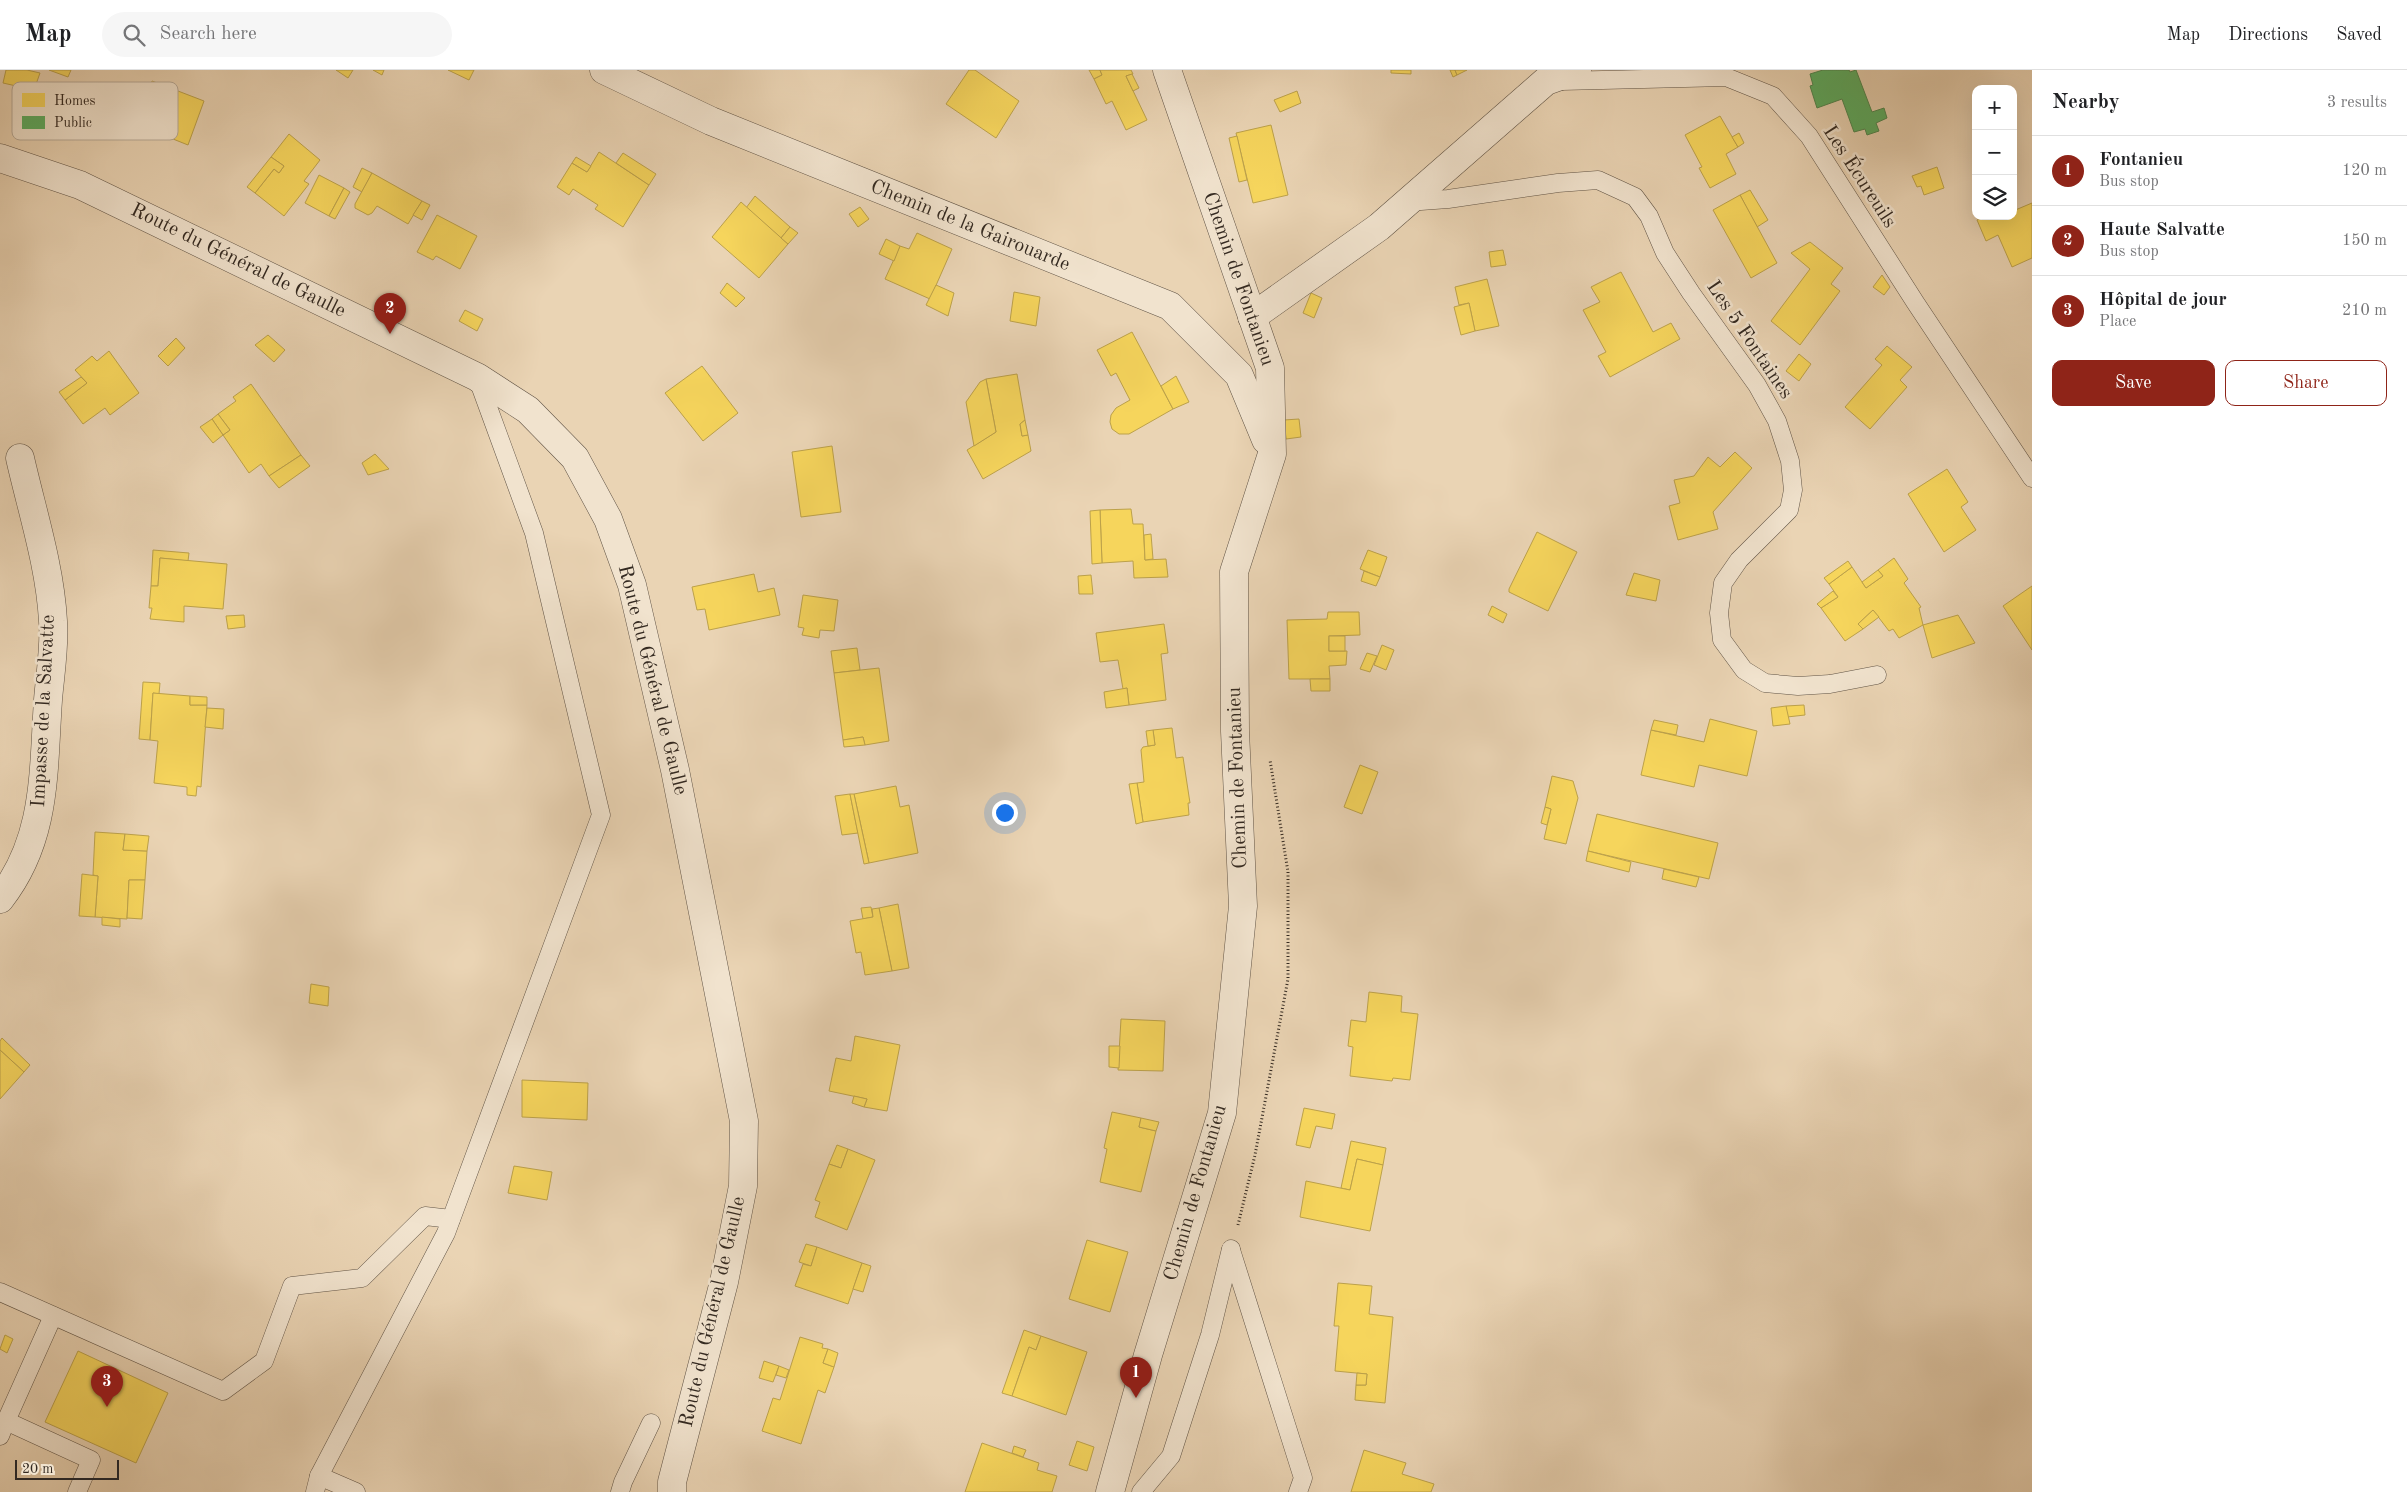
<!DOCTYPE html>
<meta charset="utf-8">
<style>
body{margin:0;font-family:"Old Standard TT",serif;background:#f6f6f6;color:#202124}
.controls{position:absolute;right:15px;top:15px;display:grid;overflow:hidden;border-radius:10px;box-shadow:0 5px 20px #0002}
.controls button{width:45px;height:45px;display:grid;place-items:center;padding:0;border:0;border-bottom:1px solid #e0e0e0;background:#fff;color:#202124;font:25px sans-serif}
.scale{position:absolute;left:15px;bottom:12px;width:104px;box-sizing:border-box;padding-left:5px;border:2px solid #332921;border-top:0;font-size:14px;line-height:18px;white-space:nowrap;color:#332921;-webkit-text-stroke:4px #f1e3ce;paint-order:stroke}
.you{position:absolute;left:1004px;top:742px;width:18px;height:18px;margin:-12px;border:4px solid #fff;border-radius:50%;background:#1a73e8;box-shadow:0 0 0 8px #1a73e833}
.badge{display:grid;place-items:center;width:32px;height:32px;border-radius:50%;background:#8f2418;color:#fff;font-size:16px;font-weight:700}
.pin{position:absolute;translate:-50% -41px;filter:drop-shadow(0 1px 2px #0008)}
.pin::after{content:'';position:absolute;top:26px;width:18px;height:15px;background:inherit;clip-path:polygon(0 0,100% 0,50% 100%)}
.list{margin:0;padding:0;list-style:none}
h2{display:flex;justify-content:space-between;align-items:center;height:65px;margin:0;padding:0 20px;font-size:21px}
h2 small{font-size:16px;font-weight:400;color:#757577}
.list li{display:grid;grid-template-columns:32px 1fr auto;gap:15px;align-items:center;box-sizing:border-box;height:70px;padding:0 20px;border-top:1px solid #e0e0e0}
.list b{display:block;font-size:19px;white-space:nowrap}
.list p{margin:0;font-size:16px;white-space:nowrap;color:#757577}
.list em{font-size:16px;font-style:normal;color:#757577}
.actions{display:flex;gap:10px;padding:15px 20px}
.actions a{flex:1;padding:11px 0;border:1px solid #8f2418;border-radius:10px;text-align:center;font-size:18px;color:#8f2418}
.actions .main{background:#8f2418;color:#fff}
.icon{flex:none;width:28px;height:28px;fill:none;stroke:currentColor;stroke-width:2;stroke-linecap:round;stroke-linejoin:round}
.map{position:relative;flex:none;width:2032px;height:1422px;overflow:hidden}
header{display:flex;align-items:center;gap:30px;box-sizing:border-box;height:70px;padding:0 25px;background:#fff;border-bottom:1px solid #e0e0e0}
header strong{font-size:24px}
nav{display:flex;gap:28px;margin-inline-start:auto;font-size:18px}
.search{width:350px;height:45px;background:#f6f6f6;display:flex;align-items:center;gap:12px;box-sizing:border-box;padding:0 18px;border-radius:28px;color:#757577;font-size:19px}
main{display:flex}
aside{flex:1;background:#fff}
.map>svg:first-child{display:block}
.homes{fill:#f6d55c;stroke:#bca14a}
.public{fill:#5aae61;stroke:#4e864e}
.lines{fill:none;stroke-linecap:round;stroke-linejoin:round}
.service-casing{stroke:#615446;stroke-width:19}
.minor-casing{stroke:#615446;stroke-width:29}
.tertiary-casing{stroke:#615446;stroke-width:29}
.path{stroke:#332921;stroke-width:3;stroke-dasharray:1 2.5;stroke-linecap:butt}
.service{stroke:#f1e3ce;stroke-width:18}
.minor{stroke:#f1e3ce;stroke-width:28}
.tertiary{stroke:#f1e3ce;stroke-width:28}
.labels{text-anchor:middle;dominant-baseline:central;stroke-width:5;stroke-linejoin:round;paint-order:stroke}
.street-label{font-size:20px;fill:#332921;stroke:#f1e3ce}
.key{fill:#f1e3ce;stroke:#b8ab9a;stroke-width:1}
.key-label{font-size:14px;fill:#332921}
</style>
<header>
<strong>Map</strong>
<div class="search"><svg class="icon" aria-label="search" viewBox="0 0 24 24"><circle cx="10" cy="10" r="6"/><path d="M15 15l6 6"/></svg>Search here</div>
<nav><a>Map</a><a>Directions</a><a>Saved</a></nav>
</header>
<main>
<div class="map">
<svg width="2032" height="1422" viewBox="0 0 2032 1422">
<rect width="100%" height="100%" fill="#ead4b4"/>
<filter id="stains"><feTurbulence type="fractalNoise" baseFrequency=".004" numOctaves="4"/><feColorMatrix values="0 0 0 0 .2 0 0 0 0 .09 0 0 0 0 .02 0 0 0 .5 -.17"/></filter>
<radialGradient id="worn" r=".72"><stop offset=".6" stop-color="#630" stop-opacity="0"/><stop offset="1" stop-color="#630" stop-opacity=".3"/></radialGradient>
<g class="homes">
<path d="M6,0H27L40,3L34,20L3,13Z"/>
<path d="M49,0H71L68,7Z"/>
<path d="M336,0H353L348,8Z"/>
<path d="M373,0H384L382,5Z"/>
<path d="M448,0H474L469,10Z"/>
<path d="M969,0H975L1019,31L996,68L946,34Z"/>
<path d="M1089,0H1100L1102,5L1094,9Z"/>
<path d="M1100,0H1131L1133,4L1126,6L1147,50L1126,60L1112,31L1106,34L1094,9L1102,5Z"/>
<path d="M1391,0H1411V4L1391,3Z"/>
<path d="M1450,0H1455L1457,5L1453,7Z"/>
<path d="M1455,0H1467L1457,5Z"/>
<path d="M1132,4L1139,18L1133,21L1126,6Z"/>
<path d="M152,11L204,31L188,75L168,67L170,59L139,46Z"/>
<path d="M1297,21L1301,33L1280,42L1274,30Z"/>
<path d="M1720,46L1738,77L1726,84L1736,104L1710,118L1699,98L1702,97L1685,65Z"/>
<path d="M1271,55L1288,125L1253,133L1236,63Z"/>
<path d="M1739,63L1744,73L1738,77L1732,67Z"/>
<path d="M289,64L320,90L304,111L309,114L284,146L255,123L274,99L279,103L284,96L271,87Z"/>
<path d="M1237,66L1247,110L1239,112L1229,68Z"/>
<path d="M599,82L649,115L623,157L595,139L598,135L573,119L569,125L557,117L572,93L587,102Z"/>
<path d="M623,83L656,104L649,115L616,93Z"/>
<path d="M271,87L284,96L279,103L274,99L255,123L247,117Z"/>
<path d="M576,87L591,96L587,102L572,93Z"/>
<path d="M1937,97L1944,118L1924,125L1921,116L1917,117L1912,106Z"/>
<path d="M362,98L372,103L362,122L353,117Z"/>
<path d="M372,103L422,131L408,154L377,136L372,143L368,145L355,138V134Z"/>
<path d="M319,105L344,118L329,146L305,133Z"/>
<path d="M344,118L350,122L335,149L329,146Z"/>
<path d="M1750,120L1768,150L1757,157L1740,125Z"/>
<path d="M1740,125L1777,193L1751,208L1713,140Z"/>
<path d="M755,126L790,157L781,168L746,138Z"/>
<path d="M422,131L430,135L422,150L413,145Z"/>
<path d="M741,132L788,174L759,208L712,167Z"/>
<path d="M2032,133V188L2012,197L1998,165L1986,171L1977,150L1986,146H1994V148L2013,146V141Z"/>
<path d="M860,137L869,149L858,157L849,144Z"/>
<path d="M437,145L477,166L460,199L436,186L433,190L417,182Z"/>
<path d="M790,157L798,163L788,174L781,168Z"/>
<path d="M917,163L952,179L930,229L885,209L900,176L909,179Z"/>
<path d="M886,169L900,176L894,191L879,184Z"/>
<path d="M1810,172L1843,198L1831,214L1840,221L1800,275L1771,251L1810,199L1791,183Z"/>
<path d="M1503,180L1506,195L1491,197L1489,182Z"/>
<path d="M1621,202L1653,262L1671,253L1680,269L1610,307L1598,286L1606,282L1583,240L1600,232L1591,217Z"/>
<path d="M1882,205L1890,217L1884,225L1873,217Z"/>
<path d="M1487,209L1499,256L1475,261L1469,233L1459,235L1455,217Z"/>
<path d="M727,213L745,228L736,237L720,223Z"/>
<path d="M936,215L954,223L948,246L926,235Z"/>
<path d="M1014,222L1040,227L1036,256L1010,251Z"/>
<path d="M1311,223L1322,228L1314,248L1303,243Z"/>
<path d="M1469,233L1475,261L1461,265L1454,237Z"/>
<path d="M465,240L483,249L477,261L459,251Z"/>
<path d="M1132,262L1173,339L1129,364H1119L1112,359L1110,352L1111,345L1116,338L1130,330L1116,303L1111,306L1097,280Z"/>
<path d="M268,265L285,280L274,292L255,275Z"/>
<path d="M176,268L185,278L168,296L158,286Z"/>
<path d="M1887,276L1912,297L1900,310L1907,317L1870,359L1845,337L1882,295L1875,289Z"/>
<path d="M109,281L139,323L110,345L105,338L83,354L65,330L87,313L75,300L92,286L97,291Z"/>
<path d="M1799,284L1811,294L1799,311L1786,301Z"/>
<path d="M702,296L738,343L703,371L665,323Z"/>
<path d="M1017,304L1025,350L1020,354L1022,366L1028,365L1031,381L983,409L967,380L996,362L986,309Z"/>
<path d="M1176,306L1189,332L1173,339L1161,316Z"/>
<path d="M81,307L87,313L65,330L59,322Z"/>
<path d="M986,309L996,362L974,376L966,332L980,312Z"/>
<path d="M251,314L301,385L269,406L261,394L249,403L223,365L230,360L218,344L236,331L233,327Z"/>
<path d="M218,344L230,360L223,365L212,349Z"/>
<path d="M212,349L223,365L213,373L200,357Z"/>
<path d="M1299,349L1301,367L1286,369L1284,350Z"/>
<path d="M1025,350L1028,365L1022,366L1020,354Z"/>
<path d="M832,376L841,442L801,447L792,382Z"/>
<path d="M1735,382L1752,398L1713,442L1718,459L1678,470L1669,436L1680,433L1674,410L1694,406L1708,387L1720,397Z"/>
<path d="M375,384L389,399L368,405L362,393Z"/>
<path d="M301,385L310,396L279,418L269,406Z"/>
<path d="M1947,399L1968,432L1961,437L1976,460L1944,482L1908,424Z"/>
<path d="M1131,439L1133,454H1143L1145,490L1166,489L1168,507L1134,508L1133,491L1102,493L1100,440Z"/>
<path d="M1100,440L1102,493L1092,494L1090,441Z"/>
<path d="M1537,462L1577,482L1548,541L1509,522V519Z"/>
<path d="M1151,464L1153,489L1145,490L1144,465Z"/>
<path d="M153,480L189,483L188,491L160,488L158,516H151Z"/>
<path d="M1368,480L1387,487L1380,507L1360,499Z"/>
<path d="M160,488L227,494L223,539L184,536V552L150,549L152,538H149L151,516H158Z"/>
<path d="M1894,488L1908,509L1904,513L1921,537L1919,538L1923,555L1899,568L1893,559L1889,561L1873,540L1858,554L1863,559L1845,571L1821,538L1838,527L1829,514L1852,497L1866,518L1883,506L1878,500Z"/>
<path d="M1848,491L1852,497L1829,514L1824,508Z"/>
<path d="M1878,500L1883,506L1866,518L1862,512Z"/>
<path d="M1364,501L1380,507L1376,516L1361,511Z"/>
<path d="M1634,503L1660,510L1656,531L1626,525Z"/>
<path d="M754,504L758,522L774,518L780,545L709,560L705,539L697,540L692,517Z"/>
<path d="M1091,505L1093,524H1079L1078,506Z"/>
<path d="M2032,516V580L2003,536Z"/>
<path d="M1833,521L1838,527L1821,538L1817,534Z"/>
<path d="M803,525L838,530L834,561L820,560L819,568L802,565L804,558L798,557Z"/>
<path d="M1492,536L1507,544L1503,553L1488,545Z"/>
<path d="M1873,540L1879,547L1863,559L1858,554Z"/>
<path d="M1328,542H1359L1360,565L1329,566V581H1347L1346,595L1329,596L1330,609H1289L1287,550L1327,549Z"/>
<path d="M244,545L245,557L228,559L226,546Z"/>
<path d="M1958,545L1975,573L1932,588L1923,555Z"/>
<path d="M1164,554L1168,583L1161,584L1166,630L1129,635L1127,618L1123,619L1118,590L1100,592L1096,563Z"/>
<rect x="1329" y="566" width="16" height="15"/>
<path d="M1382,575L1394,580L1386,600L1374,595Z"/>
<path d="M857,578L860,600L834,603L831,581Z"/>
<path d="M1367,583L1377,586L1370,602L1360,599Z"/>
<path d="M879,598L889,671L865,675L863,667L843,670L834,603Z"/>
<path d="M1310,609H1330V621H1311Z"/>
<path d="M143,612L160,613L159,624L153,623L150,670L139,669Z"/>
<path d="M1127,618L1129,635L1106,638L1104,622Z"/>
<path d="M153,623L190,626V635H207L201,717L197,716L196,726L187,725V717L154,713L158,671L150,670Z"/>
<path d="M190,626L207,627V635H190Z"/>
<path d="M1804,635L1805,645L1787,647L1786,636Z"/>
<path d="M1786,636L1790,654L1773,656L1771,638Z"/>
<path d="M207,638L224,639L223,659L205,657Z"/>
<path d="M1710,649L1757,661L1747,706L1699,695L1694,717L1641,705L1651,660L1704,672Z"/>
<path d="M1654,650L1678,655L1676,665L1651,660Z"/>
<path d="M1172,658L1176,688L1183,687L1190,733H1188L1189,745L1143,752L1137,713L1144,712L1141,680L1143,677L1155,675L1153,660Z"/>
<path d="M1153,660L1155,675L1148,676L1146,661Z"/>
<path d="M863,667L865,675L844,677L843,670Z"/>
<path d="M1360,695L1378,702L1362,744L1344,737Z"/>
<path d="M1552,706L1573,711L1578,728L1566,774L1544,769L1551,739L1545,737Z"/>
<path d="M1137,713L1143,752L1136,754L1129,714Z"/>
<path d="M896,716L900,737L909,735L918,783L869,793L854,724Z"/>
<path d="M850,724L858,763L842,765L835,726Z"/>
<path d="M850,724H854L869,793L864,794Z"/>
<path d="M1545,737L1551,739L1547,755L1541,753Z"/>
<path d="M1597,744L1718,773L1709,809L1588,781Z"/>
<path d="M95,762L125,764L123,780L147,781L145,810H129L127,849L95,847L98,806L93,805Z"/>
<path d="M125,764L149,766L147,781L123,780Z"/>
<path d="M1588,781L1631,792L1629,802L1586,791Z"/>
<path d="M1664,799L1699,807L1696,817L1662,809Z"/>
<path d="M82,804L98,806L95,847L79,846Z"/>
<path d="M129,810H145L142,849L127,848Z"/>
<path d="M898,834L909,898L892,901L879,838Z"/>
<path d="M871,837L873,847L863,849L861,838Z"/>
<path d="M879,838L892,901L865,905L861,882L856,883L850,851L873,847L872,839Z"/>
<path d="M102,847L120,849V857L102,855Z"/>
<path d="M311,914L329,917L328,936L309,933Z"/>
<path d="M1369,922L1402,926L1401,942L1418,944L1410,1010L1393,1008L1392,1011L1350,1006L1353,977L1348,976L1351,950L1366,952Z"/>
<path d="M1121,949L1165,951L1163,1001L1118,1000Z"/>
<path d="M855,966L900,975L887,1041L864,1037L867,1029L829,1021L836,988L851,991Z"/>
<path d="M2,968L30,995L24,1002L0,980V971Z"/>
<path d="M1109,976H1120L1119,998L1109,997Z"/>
<path d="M0,980L24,1002L0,1029Z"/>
<path d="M522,1010L588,1013L587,1050L522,1047Z"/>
<path d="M854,1026L867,1029L864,1037L852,1033Z"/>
<path d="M1304,1038L1335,1044L1332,1059L1316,1056L1310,1078L1296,1075Z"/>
<path d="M1112,1042L1141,1048L1139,1057L1156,1061L1141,1122L1100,1112L1107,1079L1104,1078Z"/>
<path d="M1141,1048L1159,1052L1156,1061L1139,1057Z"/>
<path d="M1351,1071L1386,1078L1383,1095L1357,1089L1350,1120L1341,1118Z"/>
<path d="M837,1075L848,1079L841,1098L829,1094Z"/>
<path d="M848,1079L875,1090L847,1160L815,1147L820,1132L815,1130L829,1094L841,1098Z"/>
<path d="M1357,1089L1383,1095L1370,1161L1300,1147L1306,1111L1350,1120Z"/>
<path d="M514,1096L552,1102L547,1130L508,1123Z"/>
<path d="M1087,1170L1128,1182L1110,1242L1069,1229Z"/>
<path d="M806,1174L817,1177L811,1196L799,1192Z"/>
<path d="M817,1177L862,1193L848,1234L795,1216L803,1194L811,1196Z"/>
<path d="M862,1193L871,1196L863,1222L853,1219Z"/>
<path d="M1338,1213L1372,1216L1369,1244L1393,1247L1385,1333L1355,1330L1356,1315H1366L1367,1304L1335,1301L1339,1256H1334Z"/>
<path d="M1024,1260L1041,1266L1036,1280L1029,1277L1012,1326L1002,1323Z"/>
<path d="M5,1265L13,1269L7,1283L0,1279Z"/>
<path d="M1041,1266L1087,1282L1066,1345L1012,1326L1029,1277L1036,1280Z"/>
<path d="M800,1267L823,1274L822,1278L828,1279L823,1293L834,1297L825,1323L818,1320L801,1374L762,1361L773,1328L780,1330Z"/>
<path d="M828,1279L838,1283L834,1297L823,1293Z"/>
<path d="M78,1281L168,1323L136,1393L45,1352Z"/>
<path d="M764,1291L779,1296L773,1312L759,1308Z"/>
<path d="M779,1296L789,1300L786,1308L776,1305Z"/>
<path d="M1357,1303L1367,1304L1366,1315H1356Z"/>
<path d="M1077,1371L1094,1377L1087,1401L1069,1395Z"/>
<path d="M982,1373L1039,1393L1037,1400L1057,1406L1052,1422H965Z"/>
<path d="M1014,1376L1026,1380L1023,1387L1012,1383Z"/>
<path d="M1364,1380L1406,1393L1402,1404L1434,1414L1431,1422H1351Z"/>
</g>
<path class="public" d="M1823,0H1849L1850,2L1856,0L1872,42L1884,38L1887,48L1876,53L1879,61L1867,65L1865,59L1854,62L1842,29L1817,38L1810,16L1813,15L1810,4Z"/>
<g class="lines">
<defs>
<g id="service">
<path d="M1561,11L1726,7L1773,26L1809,66L1915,232L2032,408"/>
<path d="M1407,132L1448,129L1558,113L1598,110L1635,127L1649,146L1665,183L1691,223L1757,315L1777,351L1790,391L1793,420L1789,440L1739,490L1723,513L1719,543L1722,570L1744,600L1765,613L1798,616L1830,614L1877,605"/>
<path d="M1231,1180L1303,1408L1298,1422"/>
<path d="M0,1222L223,1321L264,1291L292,1216L362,1208L425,1146L451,1149"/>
<path d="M6,1351L53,1246"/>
<path d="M0,1366L6,1351L91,1390L77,1422"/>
<path d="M315,1422L319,1406"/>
<path d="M356,1422L319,1406L446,1163L601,745L534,463L477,307"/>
<path d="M620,1422L623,1412L651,1353"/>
<path d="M1141,1422L1171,1386L1210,1265L1231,1179"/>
</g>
<g id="minor">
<path d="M604,0L711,51L1170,236L1239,305L1266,370"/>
<path d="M1252,247L1379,157L1546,11L1577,0"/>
<path d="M0,829C47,769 43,703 48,630C50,605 55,577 53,551C50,496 32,441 20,388"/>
<path d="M1110,1422L1148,1285L1222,1043L1243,836L1235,661L1234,502L1272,384L1270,298L1167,0"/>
</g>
<path id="tertiary" d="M0,88L80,115L477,307L528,340L575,388L608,449L632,515L675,700L744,1051L743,1116L724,1212L672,1412V1422"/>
</defs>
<use href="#service" class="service-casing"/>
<use href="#minor" class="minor-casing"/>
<use href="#tertiary" class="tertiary-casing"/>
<path class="path" d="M1238,1155L1255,1085L1288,909V802L1270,690"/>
<use href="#service" class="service"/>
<use href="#minor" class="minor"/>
<use href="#tertiary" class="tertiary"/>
</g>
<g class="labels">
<g class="street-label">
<text transform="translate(1859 107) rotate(57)">Les Écureuils</text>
<text transform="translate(970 156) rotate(22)">Chemin de la Gairouarde</text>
<text transform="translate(238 191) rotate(26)">Route du Général de Gaulle</text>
<text transform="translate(1238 209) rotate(71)">Chemin de Fontanieu</text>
<text transform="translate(1749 270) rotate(56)">Les 5 Fontaines</text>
<text transform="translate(652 610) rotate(76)">Route du Général de Gaulle</text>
<text transform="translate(44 641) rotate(-87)">Impasse de la Salvatte</text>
<text transform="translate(1238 708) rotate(-92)">Chemin de Fontanieu</text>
<text transform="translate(1196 1123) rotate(-74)">Chemin de Fontanieu</text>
<text transform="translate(713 1242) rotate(-77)">Route du Général de Gaulle</text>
</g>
</g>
<rect x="12" y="12" width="166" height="58" rx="8" class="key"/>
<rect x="22" y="23" width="23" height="14" fill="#f6d55c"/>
<rect x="22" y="46" width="23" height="13" fill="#5aae61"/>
<g class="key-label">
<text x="54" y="35">Homes</text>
<text x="54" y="57">Public</text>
</g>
<rect width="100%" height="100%" filter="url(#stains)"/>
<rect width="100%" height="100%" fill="url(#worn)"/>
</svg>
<div class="controls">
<button>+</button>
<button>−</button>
<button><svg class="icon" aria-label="layers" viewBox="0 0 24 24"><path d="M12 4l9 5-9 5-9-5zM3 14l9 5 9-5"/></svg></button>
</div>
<div class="scale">20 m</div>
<div class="you"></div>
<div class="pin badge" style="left:1136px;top:1328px">1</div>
<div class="pin badge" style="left:390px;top:264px">2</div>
<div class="pin badge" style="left:107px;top:1337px">3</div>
</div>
<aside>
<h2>Nearby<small>3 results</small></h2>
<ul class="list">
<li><span class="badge">1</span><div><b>Fontanieu</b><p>Bus stop</p></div><em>120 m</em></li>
<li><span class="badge">2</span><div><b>Haute Salvatte</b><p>Bus stop</p></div><em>150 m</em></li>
<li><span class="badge">3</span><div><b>Hôpital de jour</b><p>Place</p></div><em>210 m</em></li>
</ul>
<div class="actions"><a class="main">Save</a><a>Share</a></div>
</aside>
</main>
